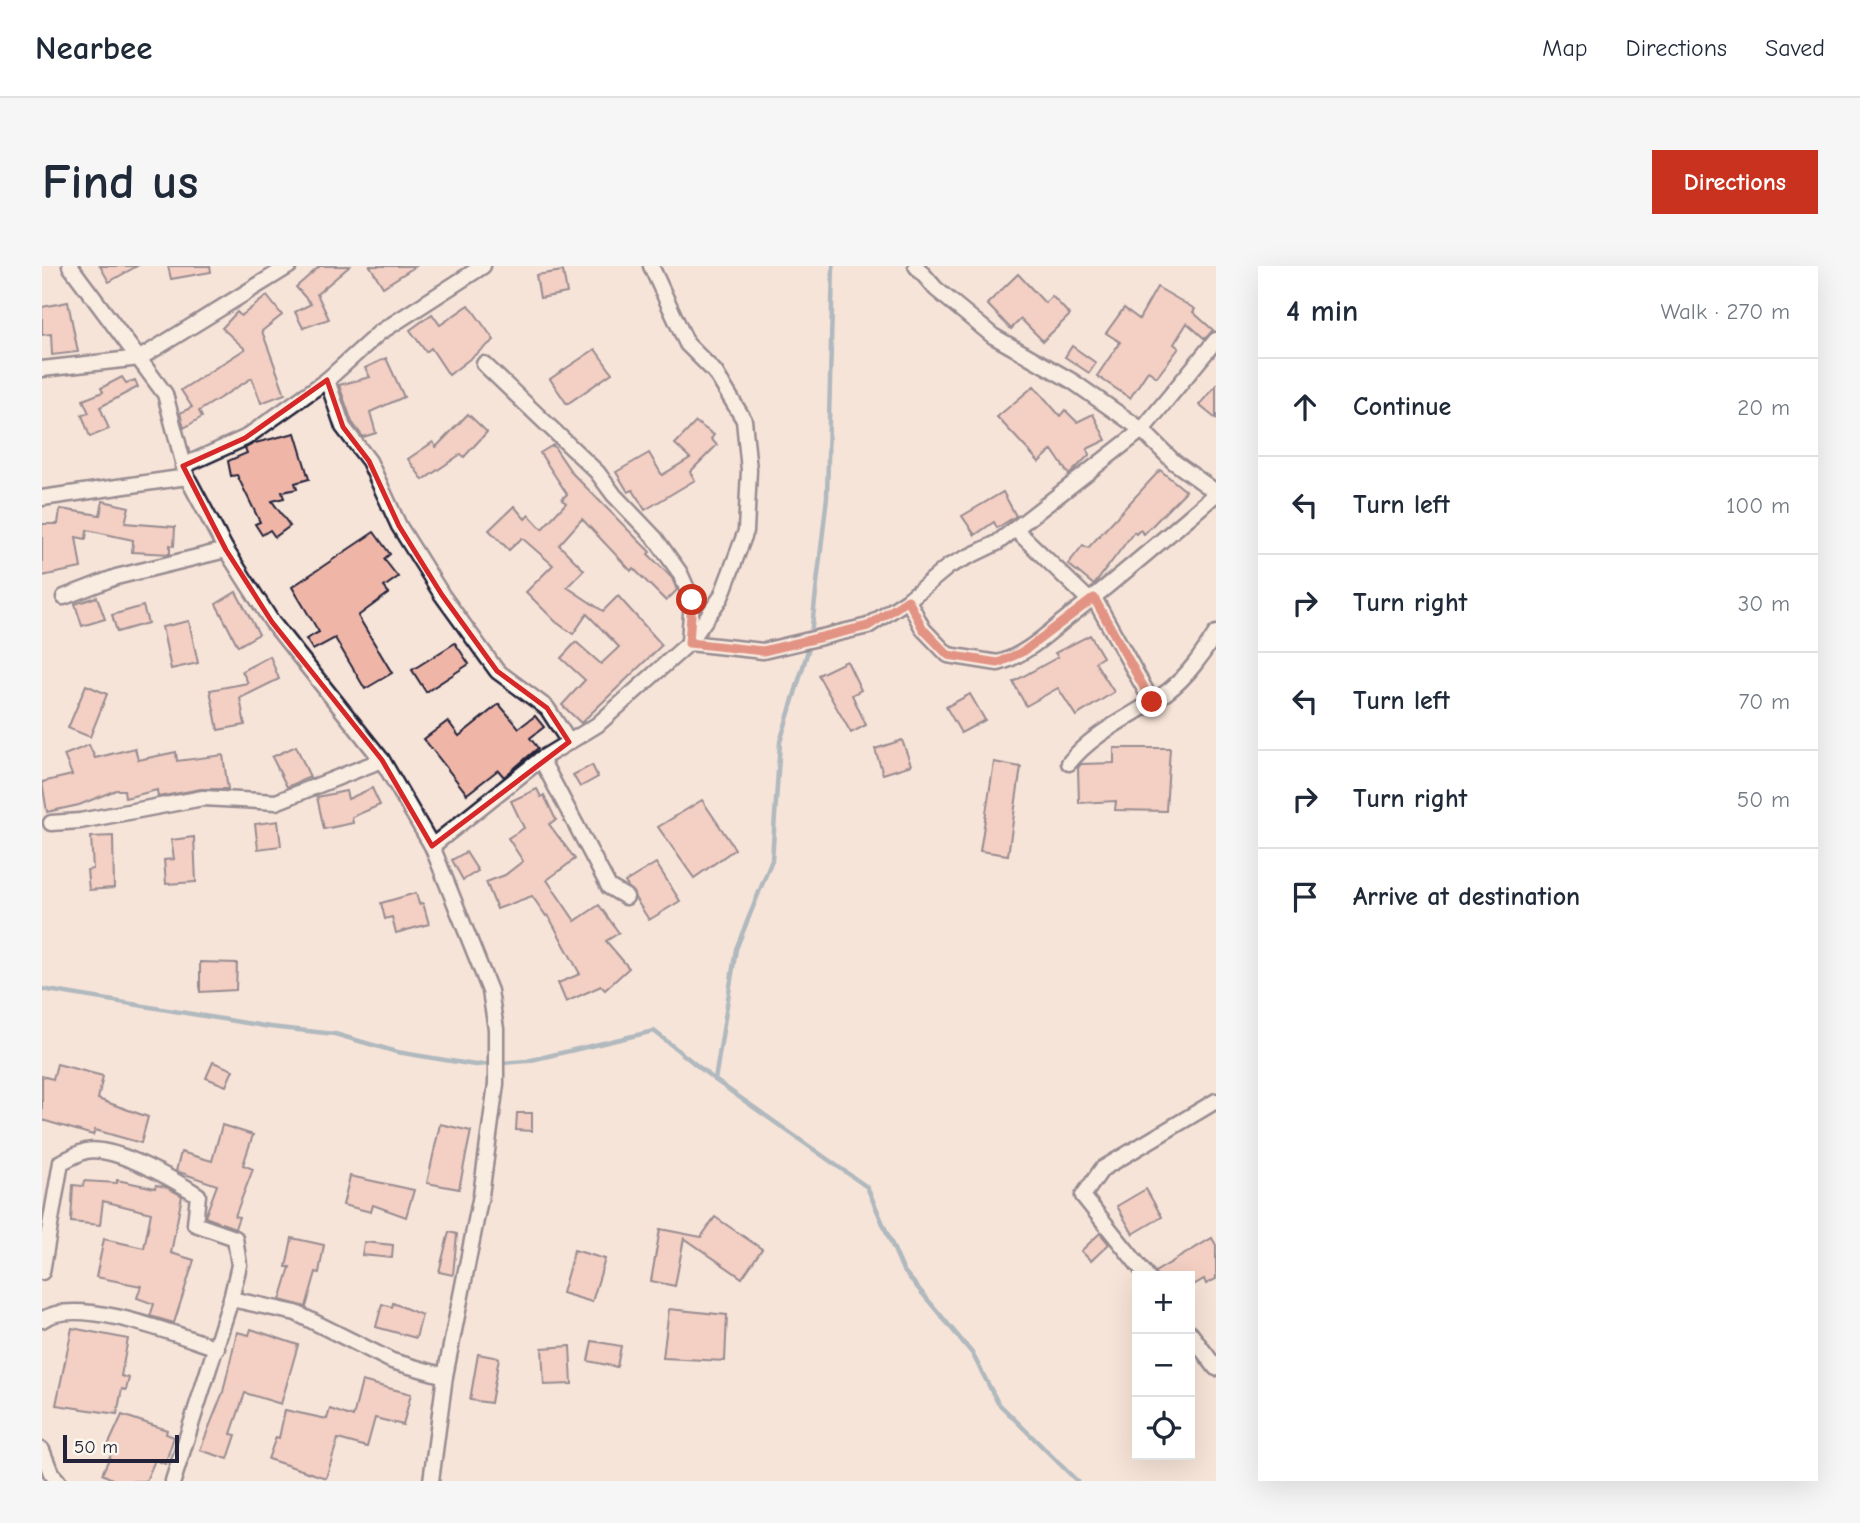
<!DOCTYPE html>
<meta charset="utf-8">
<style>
body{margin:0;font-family:"Comic Neue",sans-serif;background:#f6f6f7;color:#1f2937}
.controls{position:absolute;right:21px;bottom:21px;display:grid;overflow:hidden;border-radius:0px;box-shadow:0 7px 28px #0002}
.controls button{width:63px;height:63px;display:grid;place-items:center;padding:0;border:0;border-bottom:2px solid #e0e1e3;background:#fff;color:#1f2937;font:35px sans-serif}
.scale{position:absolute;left:21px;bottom:18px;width:116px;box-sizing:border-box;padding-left:7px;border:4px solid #22223b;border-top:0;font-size:19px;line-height:24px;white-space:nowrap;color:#22223b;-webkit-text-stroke:5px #fbf7ec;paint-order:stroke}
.stop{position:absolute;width:21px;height:21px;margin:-16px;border:5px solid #c8321e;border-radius:50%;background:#fff}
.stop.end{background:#c8321e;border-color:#fff;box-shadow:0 2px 7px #0008}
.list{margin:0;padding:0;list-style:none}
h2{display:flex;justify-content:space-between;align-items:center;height:91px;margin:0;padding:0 28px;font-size:30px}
h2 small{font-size:23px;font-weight:400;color:#747a83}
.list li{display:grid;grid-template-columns:46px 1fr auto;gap:21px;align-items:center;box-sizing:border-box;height:98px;padding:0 28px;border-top:2px solid #e0e1e3}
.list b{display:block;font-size:26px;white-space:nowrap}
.list em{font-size:23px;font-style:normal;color:#747a83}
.icon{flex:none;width:38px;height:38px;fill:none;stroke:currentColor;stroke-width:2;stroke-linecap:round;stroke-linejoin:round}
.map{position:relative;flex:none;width:1174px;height:1215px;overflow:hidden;border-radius:0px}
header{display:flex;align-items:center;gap:42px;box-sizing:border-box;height:98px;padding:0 35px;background:#fff;border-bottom:2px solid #e0e1e3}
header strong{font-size:33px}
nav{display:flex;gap:38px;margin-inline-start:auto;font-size:24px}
.intro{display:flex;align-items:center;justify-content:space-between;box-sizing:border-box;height:168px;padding:0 42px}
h1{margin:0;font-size:49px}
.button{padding:18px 32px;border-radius:0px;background:#c8321e;color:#fff;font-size:24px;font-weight:700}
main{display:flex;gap:42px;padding:0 42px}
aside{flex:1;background:#fff;border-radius:0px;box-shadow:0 7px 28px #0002}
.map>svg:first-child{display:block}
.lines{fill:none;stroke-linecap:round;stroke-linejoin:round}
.stream{stroke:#59859d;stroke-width:4.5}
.building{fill:#efb6a8;stroke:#22223b;stroke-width:2}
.minor-casing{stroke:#22223b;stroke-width:19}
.minor{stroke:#fbf7ec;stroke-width:14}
.route{stroke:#c8321e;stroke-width:9}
.marked{fill:none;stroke:#d62828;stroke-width:5;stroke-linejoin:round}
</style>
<header>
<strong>Nearbee</strong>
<nav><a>Map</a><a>Directions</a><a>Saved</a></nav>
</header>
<div class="intro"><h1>Find us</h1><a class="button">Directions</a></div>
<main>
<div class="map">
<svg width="1174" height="1215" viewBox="0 0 1174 1215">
<rect width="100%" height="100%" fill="#f7e4d8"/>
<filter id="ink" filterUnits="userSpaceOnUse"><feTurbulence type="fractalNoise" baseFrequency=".0143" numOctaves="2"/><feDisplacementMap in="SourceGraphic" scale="14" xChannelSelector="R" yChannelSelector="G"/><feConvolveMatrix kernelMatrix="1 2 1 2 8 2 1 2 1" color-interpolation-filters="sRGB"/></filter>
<g filter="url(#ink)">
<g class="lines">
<g class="stream">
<path d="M769,369L785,231L791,0"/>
<path d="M0,723L228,761L293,768L355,786L433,799L485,795L612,765L673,814L825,921L861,1004L930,1087L956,1137L1035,1215"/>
<path d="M673,814L694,683L730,594L738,476L768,378"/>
</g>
</g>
<g class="building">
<path d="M58,0H95L67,16Z"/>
<path d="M126,0H168L169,6L129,13Z"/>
<path d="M278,0H308L275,28L287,53L261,62L253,46L269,38L254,21Z"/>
<path d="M328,0H374L341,21Z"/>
<path d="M521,5L525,27L498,32L494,9Z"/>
<path d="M976,8L1003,37L1010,30L1028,49L1001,75L979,53L969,63L945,38Z"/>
<path d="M1115,21L1153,43L1151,46L1171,64L1163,73L1145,57L1132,78L1137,82L1115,111L1106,105L1088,132L1055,110L1078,76L1064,67L1082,42L1097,53Z"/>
<path d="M225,30L240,49L220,65L243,128L219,137L210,112L157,145L160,151L142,162L138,147L150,141L139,124L203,83L180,62L195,46L199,50Z"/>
<path d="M26,36L36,86L10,89L9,68L0,69V41Z"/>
<path d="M427,39L452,74L407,109L389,82L384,86L368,64L390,48L398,59Z"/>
<path d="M1030,80L1054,97L1047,107L1023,91Z"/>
<path d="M553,83L570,107L525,138L508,113Z"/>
<path d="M344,92L362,131L328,146L334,167L321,171L310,156L297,119L328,111L323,102Z"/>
<path d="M80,111L84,117L93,114L96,121L58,141L67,163L48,171L40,149L47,147L41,134L61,126L59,122Z"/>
<path d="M1174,119V153L1157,139Z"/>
<path d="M992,120L1018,150L1023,144L1035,156L1051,148L1064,174L1045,183L1048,188L1027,209L1010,184L997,196L955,151Z"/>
<path d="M426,148L445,166L422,191L419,188L381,214L366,193L391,176L394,181Z"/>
<path d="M654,156L672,169L669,173L675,179L648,206L653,214L603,244L591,224L586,226L574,206L607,187L620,209L648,192L633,178Z"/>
<path d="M253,167L267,213L253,217L255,223L240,226L242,232L230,235L248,260L233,271L228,264L220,269L213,258L218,256L195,209L189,210L186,195L205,187L203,182L213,177Z"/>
<path d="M511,179L530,207L608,286L606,288L630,312L635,324L624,335L591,302L589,305L540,253L517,279L542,304L525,321L561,345L576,330L620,379L539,457L520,439L543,414L519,392L534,376L559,398L577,381L545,348L531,368L514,356L484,326L511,299L480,272L467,284L447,264L472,240L483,253L487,249L500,263L524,237L520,233L525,228L498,187Z"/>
<path d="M1118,204L1144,225L1102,268L1098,264L1094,268L1092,266L1052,319L1026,298L1041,279L1046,282Z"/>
<path d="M961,226L974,250L955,262L952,256L933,269L920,250Z"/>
<path d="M61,235L87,241L83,257L133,261L132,280L128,279V288L90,286L91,274L45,264L44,273L34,271L39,302L0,310V258H16L18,243L58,249Z"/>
<path d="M332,266L348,288L342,293L356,311L342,321L347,327L316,350L350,407L323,423L293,372L271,384L264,373L277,366L250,321Z"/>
<path d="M194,326L217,368L196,380L174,338Z"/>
<path d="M55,331L63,353L40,360L33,338Z"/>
<path d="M101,340L106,357L75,366L70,349Z"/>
<path d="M147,355L156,397L129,403L120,361Z"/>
<path d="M1048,369L1061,391L1053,396L1072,426L1034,450L1016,422L984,440L971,416L1016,391L1013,387Z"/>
<path d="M413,377L427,398L384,426L370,404Z"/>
<path d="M228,390L237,413L198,432L203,459L176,464L168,424L206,417L200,405Z"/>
<path d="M805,395L819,424L810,429L824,459L809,467L776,409Z"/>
<path d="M44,419L65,428L48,471L26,462Z"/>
<path d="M928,428L943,454L919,467L904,441Z"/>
<path d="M457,438L477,462L493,450L502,461L488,472L496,482L462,511L456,504L425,528L382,473L406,455L417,470Z"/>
<path d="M860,474L869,499L841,508L833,483Z"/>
<path d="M47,479L53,492L93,482L96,494L134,486L135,495L181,489L186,523H159L116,531L115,524L83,532L82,524H74L37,539L5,546L0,516L30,509L22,489Z"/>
<path d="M254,480L268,511L245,521L230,491Z"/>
<path d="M1072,482H1128L1124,545L1073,544L1074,535L1037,537L1036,502L1039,498L1072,497Z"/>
<path d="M952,496L979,501L966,589L938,585Z"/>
<path d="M550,499L556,511L538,521L531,509Z"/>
<path d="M330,522L338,539L310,551L311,557L282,563L275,531L304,525L306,533Z"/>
<path d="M495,523L499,531L502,529L514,554L507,558L533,593L505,614L533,655L557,639L577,667L564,675L587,702L563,724L559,720L524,736L516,717L538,708L506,649L504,650L490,630L455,643L444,616L463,609L481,595L466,572L482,562L469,535Z"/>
<path d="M660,534L693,583L652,612L616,561Z"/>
<path d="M236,555L239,580L216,583L213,558Z"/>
<path d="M71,570L72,622L47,624L45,604L51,603L49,571Z"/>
<path d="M152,571L154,616L124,618L122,594L132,593L129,574Z"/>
<path d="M424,586L436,605L421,614L410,594Z"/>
<path d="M614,597L638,635L607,654L583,616Z"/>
<path d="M374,627L377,638L381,637L387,658L354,667L350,651L343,653L339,637Z"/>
<path d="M158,696L195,697L194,724L158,726Z"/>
<path d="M171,796L191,804L184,820L164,812Z"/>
<path d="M15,798L61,810L56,833L106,851L99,877L53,864L51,869L0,854V810L11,813Z"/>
<path d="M475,847H490V865L474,864Z"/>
<path d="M398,858L429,865L417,923L385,917Z"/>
<path d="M180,859L211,869L201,899L211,903L193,950L197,951L193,962L163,951L175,919L134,905L139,886L170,895Z"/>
<path d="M308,910L372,924L364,951L331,939L329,946L301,939Z"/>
<path d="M75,914L113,922L114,919L124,921L140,930L129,987L152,994L132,1057L108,1050L112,1038L95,1032L99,1020L54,1011L62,973L102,982L109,947L61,935L58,959L29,956L31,919L41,920L42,915L75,917Z"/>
<path d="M1104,923L1120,951L1091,968L1075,940Z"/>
<path d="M673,951L720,983L700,1012L642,972L633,1020L609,1015L618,963L659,971Z"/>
<path d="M407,966L415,968L411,1009L397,1006Z"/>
<path d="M1058,967L1067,978L1049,995L1039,985Z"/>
<path d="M250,972L282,979L277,1007L274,1006L264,1041L238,1034L248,1001H244Z"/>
<path d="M1170,972L1174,979V1013L1164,1018L1162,1013L1148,1021V1010H1114L1113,1006Z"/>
<path d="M322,976L351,979L350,992L320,989Z"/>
<path d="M532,984L563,993L550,1036L520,1027Z"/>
<path d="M351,1037L380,1049L374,1072L334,1061L340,1038L350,1041Z"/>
<path d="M627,1043L685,1049L683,1095L621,1092Z"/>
<path d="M30,1062L86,1073L79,1110L87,1112L84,1124L80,1123L75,1148L14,1139Z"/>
<path d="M209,1063L256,1079L239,1138L203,1127L189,1168L194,1169L186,1193L158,1184L181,1126L195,1066L207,1069Z"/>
<path d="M550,1075L579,1080L575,1101L546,1095Z"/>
<path d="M528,1080L530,1118L502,1119L500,1082Z"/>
<path d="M436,1088L457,1092L449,1137L428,1134Z"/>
<path d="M320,1115L369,1128L361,1159L333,1152L325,1181L296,1173L284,1212L226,1193L234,1171L237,1172L243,1144L285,1153L288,1143L311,1151Z"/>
<path d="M80,1149L125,1164L124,1168L132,1171L123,1198L113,1194L104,1215H74L60,1208L70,1186L64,1184Z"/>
</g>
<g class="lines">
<defs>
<g id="minor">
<path d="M28,0L123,128L145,211L184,284L230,356L340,494L390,580L448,725L454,763V818L439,929L403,1110L389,1215"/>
<path d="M609,0L645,78L673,106L702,154L707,204L704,265L679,331L647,377"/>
<path d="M874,0L894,23L951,70L1030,115L1100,164L1132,196L1174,226"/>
<path d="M442,98L555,206L572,229L613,272L638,307L650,334L647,375"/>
<path d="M0,103L98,92L247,0"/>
<path d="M285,114L301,161L327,195L357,260L400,329L455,405L505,442L527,476"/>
<path d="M141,200L203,172L285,114L337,67L441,0"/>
<path d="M0,232L145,211"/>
<path d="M973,263L1048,335"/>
<path d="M22,331L74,311L184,284"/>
<path d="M1052,332L1110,436"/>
<path d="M866,334L881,363L906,389L956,397C982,390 1004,369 1024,353C1076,313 1125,270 1174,228"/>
<path d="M499,493L567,621L584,631"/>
<path d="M1027,497C1052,465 1093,449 1125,426C1146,410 1160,389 1174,367"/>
<path d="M9,557L38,555L161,532L234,536L340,494"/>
<path d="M390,580L499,493L555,459L647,377L721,385L826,360L866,334L907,300L955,277L1100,164L1174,74"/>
<path d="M0,1006L19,896C27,893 36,887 44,885C71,879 133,914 156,929L153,958L193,972L197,999L189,1033L131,1215"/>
<path d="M1105,1010L1041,930L1060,903L1174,835"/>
<path d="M189,1033L254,1047L350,1095L403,1110"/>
<path d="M0,1054C35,1029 136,1069 175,1082"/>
<path d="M1148,1067L1174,1102"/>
<path d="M0,1184L9,1207L16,1215"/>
</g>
</defs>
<use href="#minor" class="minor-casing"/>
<use href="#minor" class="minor"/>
</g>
</g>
<g class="lines" filter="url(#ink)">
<path class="route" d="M650,334L647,377L721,385L826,360L866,334L881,363L906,389L956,397L982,385L1052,332L1110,436"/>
</g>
<path d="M0 0H1174V1215H0ZM285,114L301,161L327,195L357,260L400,329L455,405L505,442L527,476L390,580L340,494L230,356L184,284L141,200L203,172Z" fill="#f7e4d8" fill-opacity=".55" fill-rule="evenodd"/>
<path class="marked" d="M285,114L301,161L327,195L357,260L400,329L455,405L505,442L527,476L390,580L340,494L230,356L184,284L141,200L203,172Z"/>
</svg>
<div class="controls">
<button>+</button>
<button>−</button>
<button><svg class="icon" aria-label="locate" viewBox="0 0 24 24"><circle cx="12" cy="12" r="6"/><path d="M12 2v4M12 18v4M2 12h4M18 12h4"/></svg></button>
</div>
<div class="scale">50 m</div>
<div class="stop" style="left:650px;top:334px"></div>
<div class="stop end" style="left:1110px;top:436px"></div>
</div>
<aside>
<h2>4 min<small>Walk · 270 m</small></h2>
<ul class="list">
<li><svg class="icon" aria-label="ahead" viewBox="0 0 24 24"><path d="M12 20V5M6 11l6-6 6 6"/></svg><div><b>Continue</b></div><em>20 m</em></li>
<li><svg class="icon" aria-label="left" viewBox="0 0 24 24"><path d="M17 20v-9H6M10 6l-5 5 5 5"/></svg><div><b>Turn left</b></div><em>100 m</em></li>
<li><svg class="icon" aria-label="right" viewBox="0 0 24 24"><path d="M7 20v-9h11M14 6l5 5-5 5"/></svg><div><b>Turn right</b></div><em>30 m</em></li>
<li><svg class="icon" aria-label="left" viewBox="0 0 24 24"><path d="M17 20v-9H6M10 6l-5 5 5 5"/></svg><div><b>Turn left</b></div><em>70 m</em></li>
<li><svg class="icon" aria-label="right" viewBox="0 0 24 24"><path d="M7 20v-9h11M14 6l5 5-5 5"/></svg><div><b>Turn right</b></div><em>50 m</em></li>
<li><svg class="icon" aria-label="arrive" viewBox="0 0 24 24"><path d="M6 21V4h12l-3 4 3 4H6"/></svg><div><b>Arrive at destination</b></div></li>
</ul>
</aside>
</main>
